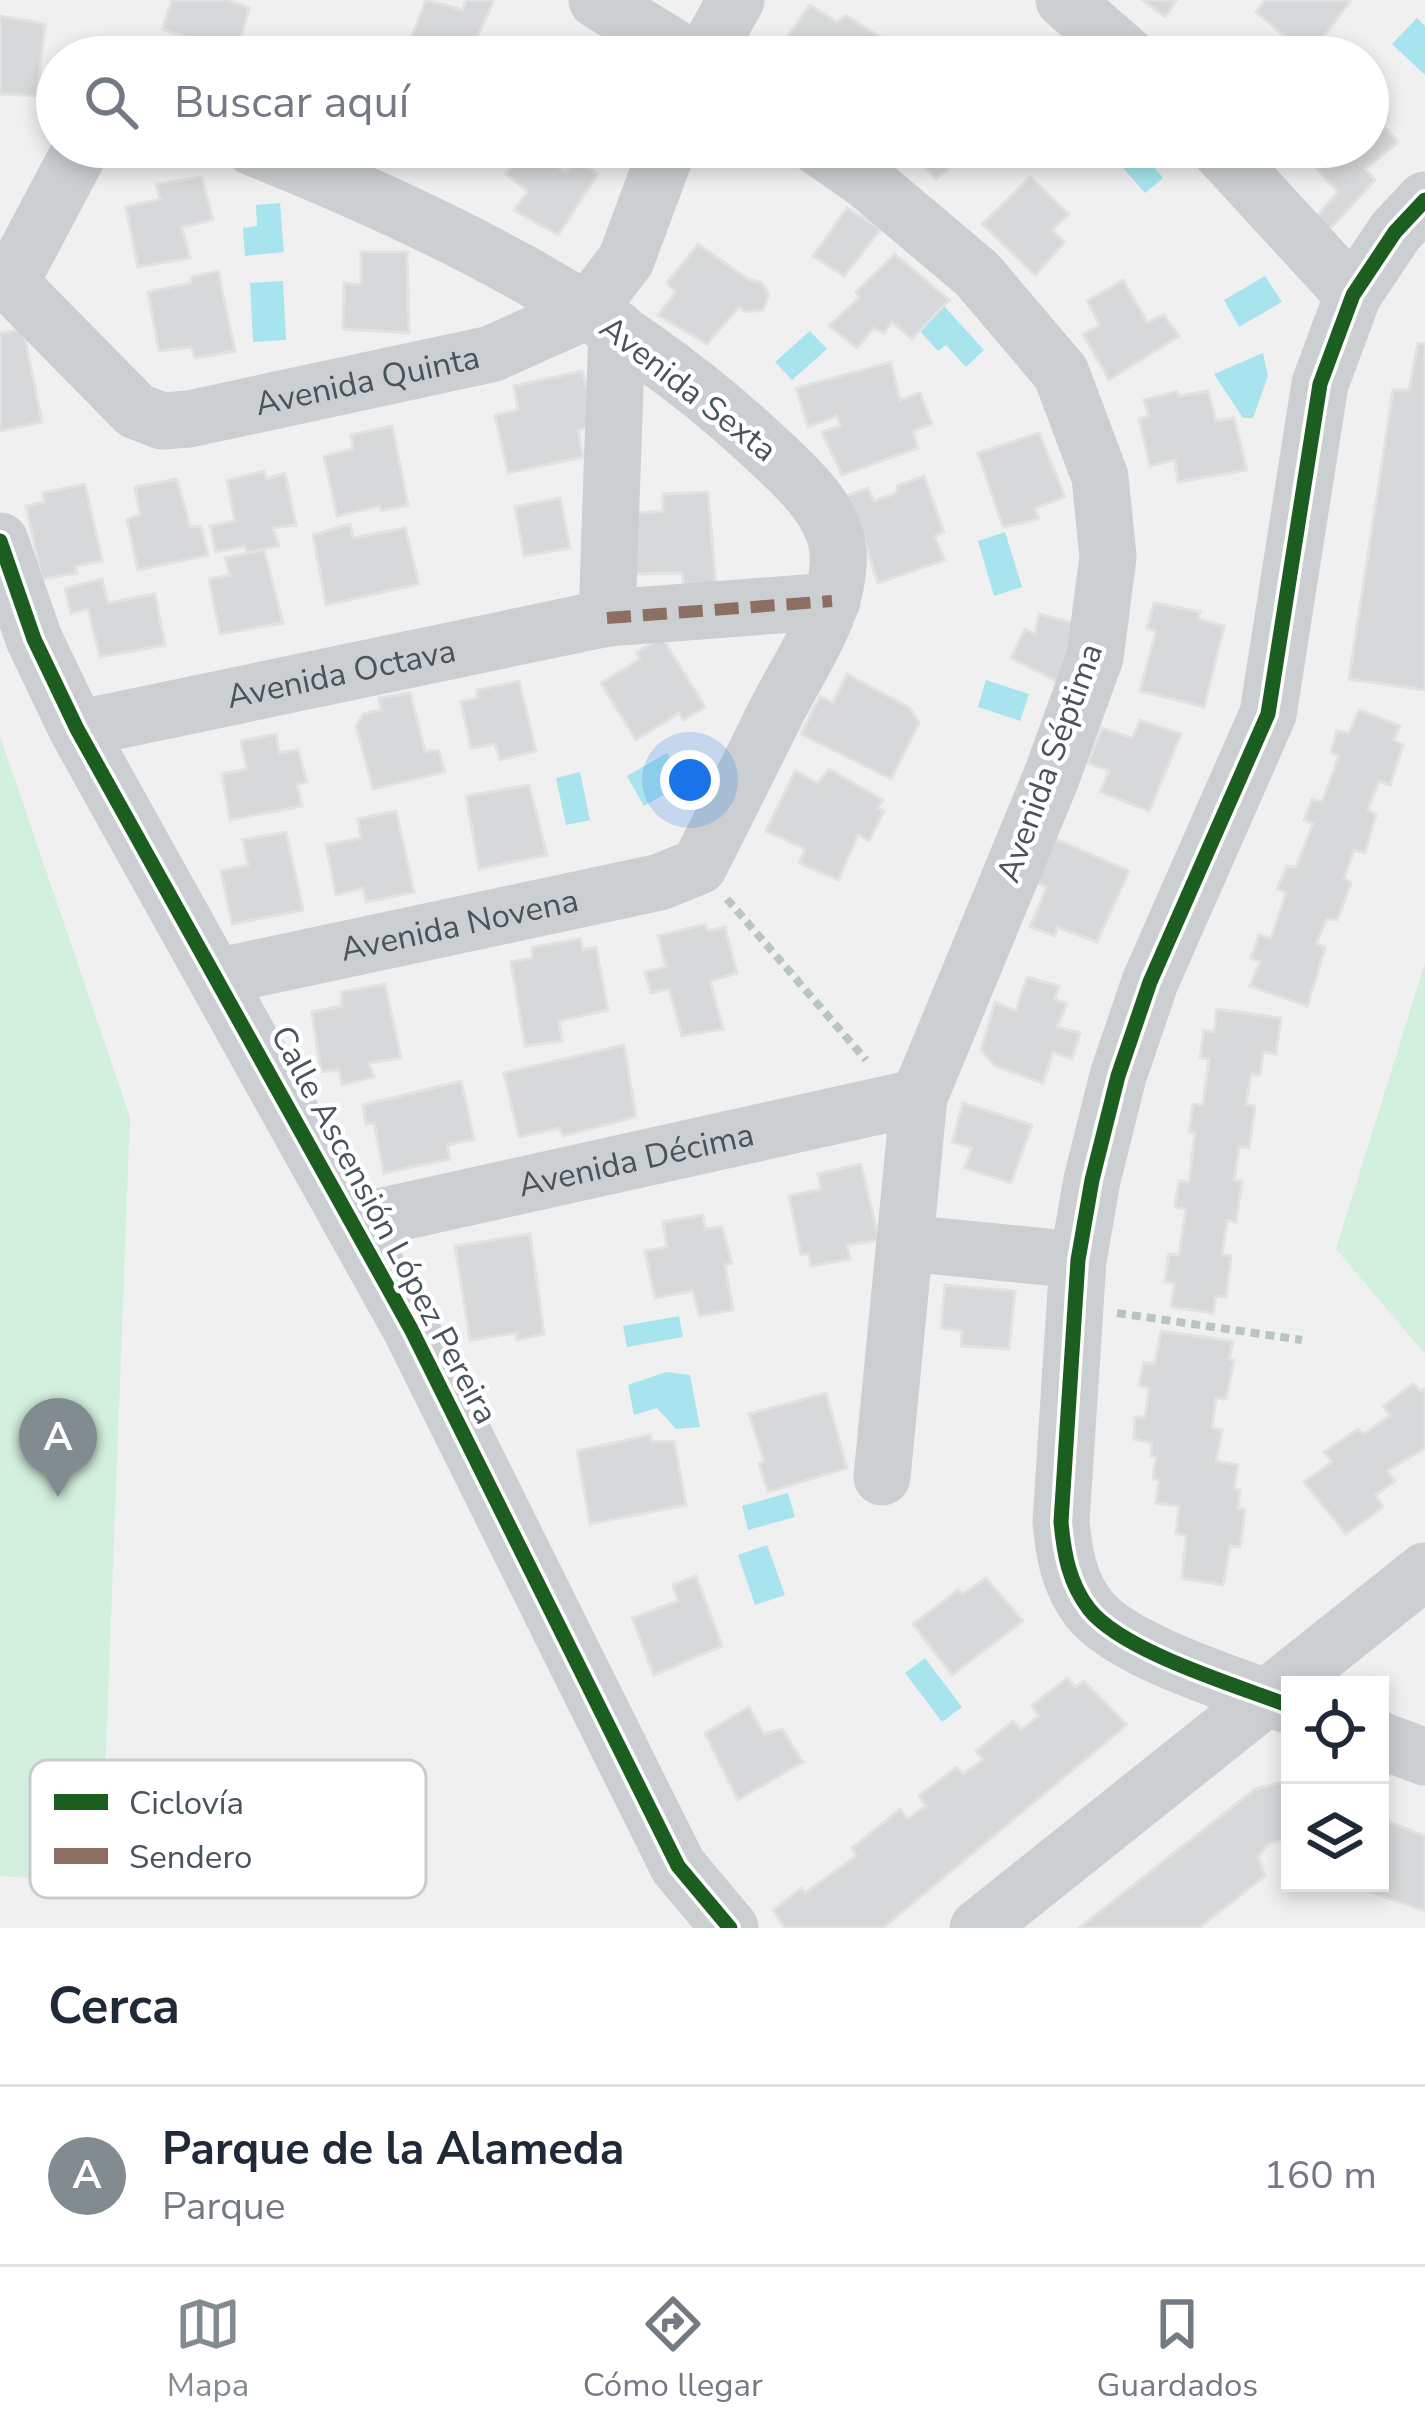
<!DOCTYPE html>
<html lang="es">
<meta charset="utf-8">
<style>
body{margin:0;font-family:"Nunito Sans",sans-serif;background:#f6f6f7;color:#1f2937}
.controls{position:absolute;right:36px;bottom:36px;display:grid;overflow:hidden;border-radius:0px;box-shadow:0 6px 18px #0003}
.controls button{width:108px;height:108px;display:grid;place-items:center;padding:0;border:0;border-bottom:3px solid #e0e1e3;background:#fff;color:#1f2937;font:60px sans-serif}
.you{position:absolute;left:690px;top:780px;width:42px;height:42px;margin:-30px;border:9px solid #fff;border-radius:50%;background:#1a73e8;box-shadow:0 0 0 18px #1a73e833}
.badge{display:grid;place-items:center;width:78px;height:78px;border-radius:50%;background:#828b90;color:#fff;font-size:39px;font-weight:700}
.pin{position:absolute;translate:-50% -99px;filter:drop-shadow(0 3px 6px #0008)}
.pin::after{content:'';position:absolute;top:63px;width:42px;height:36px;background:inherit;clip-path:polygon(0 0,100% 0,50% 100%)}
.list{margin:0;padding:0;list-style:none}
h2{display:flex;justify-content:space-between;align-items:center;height:156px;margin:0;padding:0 48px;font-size:51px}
h2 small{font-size:39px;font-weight:400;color:#747a83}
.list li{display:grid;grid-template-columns:78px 1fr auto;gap:36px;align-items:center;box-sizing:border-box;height:180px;padding:0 48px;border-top:3px solid #e0e1e3}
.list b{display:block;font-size:45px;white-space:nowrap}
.list p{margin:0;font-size:39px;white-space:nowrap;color:#747a83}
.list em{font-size:39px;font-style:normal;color:#747a83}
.icon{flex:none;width:66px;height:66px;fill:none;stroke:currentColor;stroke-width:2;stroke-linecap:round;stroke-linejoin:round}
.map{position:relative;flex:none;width:1425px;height:1928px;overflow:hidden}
.search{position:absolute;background:#fff;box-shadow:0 6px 18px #0003;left:36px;right:36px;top:36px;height:132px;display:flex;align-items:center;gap:30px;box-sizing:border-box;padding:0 42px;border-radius:66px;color:#747a83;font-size:45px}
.sheet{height:336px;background:#fff}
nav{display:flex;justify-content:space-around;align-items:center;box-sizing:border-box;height:168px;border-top:3px solid #e0e1e3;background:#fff;font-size:33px;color:#747a83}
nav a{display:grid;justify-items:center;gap:6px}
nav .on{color:#828b90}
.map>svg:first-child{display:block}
.green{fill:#d3efdd}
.water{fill:#a8e4ee}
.building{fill:#d7d8d9;stroke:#e1e2e3;stroke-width:3}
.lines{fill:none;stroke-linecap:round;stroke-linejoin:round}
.path{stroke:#b9c6c0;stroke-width:8;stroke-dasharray:9 6;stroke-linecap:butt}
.minor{stroke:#cbcfd1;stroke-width:57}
.quiet{stroke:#8d6e63;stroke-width:12;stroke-dasharray:24 12;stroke-linecap:butt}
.cycleway-casing{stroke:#fff;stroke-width:22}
.cycleway{stroke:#1b5e20;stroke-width:15}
.labels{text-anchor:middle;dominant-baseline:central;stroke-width:9;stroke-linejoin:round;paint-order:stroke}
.street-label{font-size:33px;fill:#47545c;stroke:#fff}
.key{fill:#fff;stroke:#c8ccce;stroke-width:3}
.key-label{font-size:33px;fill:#47545c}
</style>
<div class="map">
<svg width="1425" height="1928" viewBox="0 0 1425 1928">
<rect width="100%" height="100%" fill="#f0f0f0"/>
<g class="green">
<path d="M0,736L130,1117L101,1883L0,1876Z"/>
<path d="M1425,963V1354L1336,1249Z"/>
</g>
<g class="water">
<path d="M1417,18L1425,26V75L1392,44Z"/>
<path d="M1137,147L1163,178L1145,193L1118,162Z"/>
<path d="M280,203L284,252L245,256L243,228L257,226L256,205Z"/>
<path d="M1265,276L1282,302L1239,327L1224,300Z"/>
<path d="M283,281L286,340L253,342L250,283Z"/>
<path d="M943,305L984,350L966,367L946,345L938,351L917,328Z"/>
<path d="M810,331L827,349L792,380L775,362Z"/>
<path d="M1263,353L1268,376L1253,418H1243L1214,374Z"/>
<path d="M1005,532L1022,587L994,596L978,541Z"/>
<path d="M986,680L1029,694L1020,721L978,707Z"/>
<path d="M667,753L684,783L644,806L627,776Z"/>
<path d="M580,772L590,820L566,825L556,778Z"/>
<path d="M679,1316L683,1337L627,1347L623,1326Z"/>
<path d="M666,1372L690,1375L700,1427L676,1429L657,1408L634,1415L628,1385Z"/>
<path d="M788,1493L795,1517L748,1530L742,1506Z"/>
<path d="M767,1545L785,1595L755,1605L738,1555Z"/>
<path d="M925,1658L962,1707L942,1722L905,1673Z"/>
</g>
<g class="building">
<path d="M172,0H227L249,8L237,52L223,47L220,57H176L185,37L162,29Z"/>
<path d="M426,0L463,10L466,0H494L475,42L485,46L482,57H441L409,43Z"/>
<path d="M1142,0H1177L1165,17Z"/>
<path d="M1265,0H1351L1309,57L1256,12Z"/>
<path d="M810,5L837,22L846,15L895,47L887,57L773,56Z"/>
<path d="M0,16L45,24L37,96L0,94Z"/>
<path d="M1368,96L1388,117L1381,123L1398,142L1365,169L1375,180L1327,232L1315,218L1338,192L1306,157L1317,147H1368Z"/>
<path d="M525,147L566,172L576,159L598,174L558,235L514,210L528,192L506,174Z"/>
<path d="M904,147H974L936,179Z"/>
<path d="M202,177L213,220L182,227L190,258L138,267L126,207L160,199L156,184Z"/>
<path d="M1030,177L1069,214L1052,230L1065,242L1035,275L982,224Z"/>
<path d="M847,208L881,229L844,276L813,256Z"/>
<path d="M698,244L748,279L761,282L769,294L763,310L745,312L739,307L707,344L658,315L676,292L667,283Z"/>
<path d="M361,252H407L409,333L343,329L344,283L361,285Z"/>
<path d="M895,254L949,300L912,339L892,322L884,333L874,328L857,348L829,326L859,298L856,292Z"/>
<path d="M218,271L235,351L195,358L191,347L159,351L148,292L191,283V277Z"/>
<path d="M1123,280L1147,322L1164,315L1179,336L1109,380L1083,334L1100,325L1087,301Z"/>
<path d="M23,329L42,422L0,431V333Z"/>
<path d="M1418,343L1425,344V690L1349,679L1393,390H1409Z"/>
<path d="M891,362L900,400L920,393L932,424L913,431L918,448L842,475L822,432L840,426L837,416L808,427L796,388Z"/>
<path d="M582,371L597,425L578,430L583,457L508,473L495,415L518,410L514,386Z"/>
<path d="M1177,391L1179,396L1208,391L1216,421L1234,418L1247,470L1178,482L1175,460L1150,466L1139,419L1149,416L1144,400Z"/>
<path d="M392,426L408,505L381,511L380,506L337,516L324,456L353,449L351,435Z"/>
<path d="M1039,433L1065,497L1035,508L1039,519L1003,527L978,453Z"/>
<path d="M264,471L266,479L285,473L296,525L273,528L279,546L246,553L245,546L216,552L210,526L235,521L227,480Z"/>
<path d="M924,476L944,532L934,537L945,560L878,583L864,539L837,499L868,488L874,501L897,493V486Z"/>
<path d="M177,479L190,527L201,526L208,555L138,570L127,519L140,515L135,487Z"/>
<path d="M85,484L102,561L75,566L77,573L42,579L26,506L44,502L43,493Z"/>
<path d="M708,492L716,588H684L682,573L636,574L633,513L663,511V494Z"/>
<path d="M560,498L570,548L524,556L515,507Z"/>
<path d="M350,524L353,538L405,528L419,584L326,605L313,535Z"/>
<path d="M264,550L283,623L220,634L209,579L230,575L225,558Z"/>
<path d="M102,579L108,603L155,594L165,645L100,657L88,609L71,613L65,588Z"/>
<path d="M1154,603L1200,612L1198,619L1224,626L1204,707L1140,691L1156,631L1147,628Z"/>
<path d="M1039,614L1081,625L1064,685L1011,658L1025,629L1035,634Z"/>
<path d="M662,637L705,707L683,720L679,713L636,740L601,683L640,659L636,653Z"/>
<path d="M847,674L910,708L919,723L891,779L801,734L820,696L833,703Z"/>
<path d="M519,681L536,751L500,760L495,744L471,748L461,702L477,698V690Z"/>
<path d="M410,693L425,751H439L445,772L373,789L356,726L363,714L381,710L379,698Z"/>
<path d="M1359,710L1400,726L1394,740L1403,745L1390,785L1379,781L1368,809L1376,815L1365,853L1354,850L1344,878L1351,883L1337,920L1327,919L1316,943L1325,948L1307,1006L1250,986L1260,962L1251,958L1259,935L1271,938L1286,893L1277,889L1287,866L1296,867L1313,824L1304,820L1312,799L1322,802L1339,756L1331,752L1337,731L1349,733Z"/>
<path d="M1140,720L1181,734L1149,811L1100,792L1109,771L1088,763L1102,728L1132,738Z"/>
<path d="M276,734L279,753L298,750L307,782L297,784L302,806L230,820L222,774L247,769L241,741Z"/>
<path d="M829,769L883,800L877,808L884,811L869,841L858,835L838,880L799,863L805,849L766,831L795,771L818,783Z"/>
<path d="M529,785L547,855L479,869L466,796Z"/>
<path d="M396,811L414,892L366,902L363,888L336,895L326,845L361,838L358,819Z"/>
<path d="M286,832L303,910L232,924L221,871L248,865L243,840Z"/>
<path d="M1049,836L1129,871L1097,942L1057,927L1055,936L1030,927L1047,887L1032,882Z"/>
<path d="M705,924L708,931L725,927L737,973L710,981L723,1029L682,1036L669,989L651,993L645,972L666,967L658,936Z"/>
<path d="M580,939L583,950L596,947L608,1010L559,1021L562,1041L525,1046L511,962L532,958V947Z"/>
<path d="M1027,977L1059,986L1055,999L1067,1004L1057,1027L1080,1033L1072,1059L1053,1052L1043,1083L995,1066L981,1050L995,1002L1016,1011Z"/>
<path d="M385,984L401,1058L369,1063L374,1077L342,1085L339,1070L321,1072L312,1012L342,1006L341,992Z"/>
<path d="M1217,1009L1281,1018L1276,1054L1263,1052L1260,1075L1251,1074L1246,1105L1255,1106L1249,1148L1239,1147L1234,1180L1242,1181L1236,1222L1227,1221L1222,1255L1231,1256L1226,1297L1216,1296L1213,1313L1171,1307L1175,1283L1165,1282L1169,1254L1179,1255L1186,1209L1175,1207L1179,1181L1189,1182L1195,1133L1189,1132L1193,1104L1203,1105L1209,1059L1200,1058L1204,1030L1214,1032Z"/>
<path d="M624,1045L636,1117L563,1136L559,1128L519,1137L504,1073Z"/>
<path d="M461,1081L474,1139L447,1145L450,1159L384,1173L374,1123L366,1124L363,1105Z"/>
<path d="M963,1103L1032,1125L1011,1183L964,1168L972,1148L952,1142Z"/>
<path d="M861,1164L879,1240L847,1245L850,1259L811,1266L809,1254H801L789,1196L821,1189L818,1174Z"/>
<path d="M703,1215L705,1229L722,1227L732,1263L725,1265L733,1310L699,1316L693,1291L655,1298L645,1251L667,1247L663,1222Z"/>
<path d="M530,1234L544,1334L517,1340V1333L470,1340L455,1246Z"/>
<path d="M945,1285L1015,1291L1009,1349L961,1346L962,1331L941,1328Z"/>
<path d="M1161,1331L1233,1341L1229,1359L1234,1360L1226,1399L1216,1398L1212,1428L1222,1430L1216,1461L1238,1465L1234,1489L1240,1490L1238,1508L1245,1509L1240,1547L1230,1546L1223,1585L1182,1578L1186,1536L1176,1533L1179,1506L1156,1503L1159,1480L1153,1479L1156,1457L1151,1456L1152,1443L1134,1439L1135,1417H1145L1149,1388L1139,1385L1144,1363H1155Z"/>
<path d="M1413,1384L1421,1391L1425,1388V1448L1387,1471L1395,1481L1376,1495L1383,1507L1346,1534L1304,1482L1332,1462L1324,1452L1358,1429L1363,1434L1390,1416L1383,1406Z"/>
<path d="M826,1393L847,1468L768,1492L759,1464L764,1461L749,1414Z"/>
<path d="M650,1435L652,1442L674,1441L686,1505L590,1524L577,1451Z"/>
<path d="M696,1576L722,1646L654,1675L632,1618L678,1601L673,1585Z"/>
<path d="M986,1578L1023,1621L952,1675L913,1624L958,1590L963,1594Z"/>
<path d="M1067,1678L1075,1687L1084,1681L1127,1725L883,1928H785L773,1910L801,1888L805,1893L856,1856L852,1848L900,1809L908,1819L926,1806L919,1796L956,1767L963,1774L983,1760L976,1751L1013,1721L1021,1730L1039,1716L1032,1705Z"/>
<path d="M749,1707L764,1734L782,1729L803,1762L738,1800L705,1733Z"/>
<path d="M1283,1782L1290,1785V1839L1269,1843L1258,1857L1265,1876L1199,1928H1079L1255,1789Z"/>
<path d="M1380,1818L1425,1836V1911L1344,1883H1380Z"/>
</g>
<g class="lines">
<g class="path">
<path d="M727,899L866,1060"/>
<path d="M1117,1313L1302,1340"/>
</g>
<g class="minor">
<path d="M597,0L689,57"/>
<path d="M1064,0L1129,57"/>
<path d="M704,57L736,0"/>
<path d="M818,147L868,182L977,274L1061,373L1100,477L1108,557L1095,657L1051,778L919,1097L882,1477"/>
<path d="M1217,147L1353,295"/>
<path id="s1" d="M10,283L136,411L162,421L189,419L491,354L587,311L626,260L668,147"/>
<path d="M10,283L82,147"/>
<path d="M0,541L34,639L77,729L411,1329L678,1866L730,1928"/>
<path d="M607,618L832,601"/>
<path id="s2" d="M77,729L607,618L617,329"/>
<path id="s3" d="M216,977L660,882L699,866C725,815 751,763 776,712C800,664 842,607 838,552C835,508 790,471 760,443C614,307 436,221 252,147"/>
<path id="s4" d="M352,1223L919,1097"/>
<path d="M906,1243L1078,1260"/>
<path d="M1290,1706C1238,1686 1123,1652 1089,1609C1069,1583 1064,1554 1061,1522L1078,1260L1092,1180L1118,1076L1150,982L1268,714L1320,384L1353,295L1395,232L1425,200"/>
<path d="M1380,1740L1425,1757"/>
<path d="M978,1928L1425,1571"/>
</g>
<path class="quiet" d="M607,618L832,601"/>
<defs>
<g id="cycleway">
<path d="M0,541L34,639L77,729L411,1329L678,1866L730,1928"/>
<path d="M1290,1706C1238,1686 1123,1652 1089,1609C1069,1583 1064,1554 1061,1522L1078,1260L1092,1180L1118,1076L1150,982L1268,714L1320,384L1353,295L1395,232L1425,200"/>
</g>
</defs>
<use href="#cycleway" class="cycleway-casing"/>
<use href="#cycleway" class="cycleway"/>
</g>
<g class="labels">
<g class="street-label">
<text stroke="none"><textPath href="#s1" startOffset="417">Avenida Quinta</textPath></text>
<text transform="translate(688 389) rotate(38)">Avenida Sexta</text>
<text stroke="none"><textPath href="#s2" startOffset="270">Avenida Octava</textPath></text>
<text transform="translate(1050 763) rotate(-70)">Avenida Séptima</text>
<text stroke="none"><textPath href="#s3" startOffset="249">Avenida Novena</textPath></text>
<text stroke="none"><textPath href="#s4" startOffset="291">Avenida Décima</textPath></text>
<text transform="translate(384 1225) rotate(62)">Calle Ascensión López Pereira</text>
</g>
</g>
<rect x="30" y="1760" width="396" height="138" rx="18" class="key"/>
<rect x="54" y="1794" width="54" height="16" fill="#1b5e20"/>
<rect x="54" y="1848" width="54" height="16" fill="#8d6e63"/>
<g class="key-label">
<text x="129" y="1814">Ciclovía</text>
<text x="129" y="1868">Sendero</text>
</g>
</svg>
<div class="controls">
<button><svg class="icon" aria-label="locate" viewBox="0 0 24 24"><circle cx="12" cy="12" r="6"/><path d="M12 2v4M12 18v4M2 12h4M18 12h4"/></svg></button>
<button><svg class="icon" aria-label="layers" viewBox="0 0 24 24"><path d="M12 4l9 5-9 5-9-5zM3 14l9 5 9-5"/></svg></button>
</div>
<div class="you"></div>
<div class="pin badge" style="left:58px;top:1497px">A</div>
<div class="search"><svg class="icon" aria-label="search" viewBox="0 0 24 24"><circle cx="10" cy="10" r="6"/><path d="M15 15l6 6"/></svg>Buscar aquí</div>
</div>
<section class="sheet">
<h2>Cerca<small></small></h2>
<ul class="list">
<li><span class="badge">A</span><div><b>Parque de la Alameda</b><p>Parque</p></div><em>160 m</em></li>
</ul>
</section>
<nav>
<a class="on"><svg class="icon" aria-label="map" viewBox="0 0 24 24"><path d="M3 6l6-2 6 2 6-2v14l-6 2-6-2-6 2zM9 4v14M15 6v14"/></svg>Mapa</a>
<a><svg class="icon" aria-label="directions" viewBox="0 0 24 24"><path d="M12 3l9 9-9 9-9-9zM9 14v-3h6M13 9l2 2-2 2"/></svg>Cómo llegar</a>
<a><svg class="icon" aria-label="saved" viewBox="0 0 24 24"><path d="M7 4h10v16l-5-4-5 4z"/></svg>Guardados</a>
</nav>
